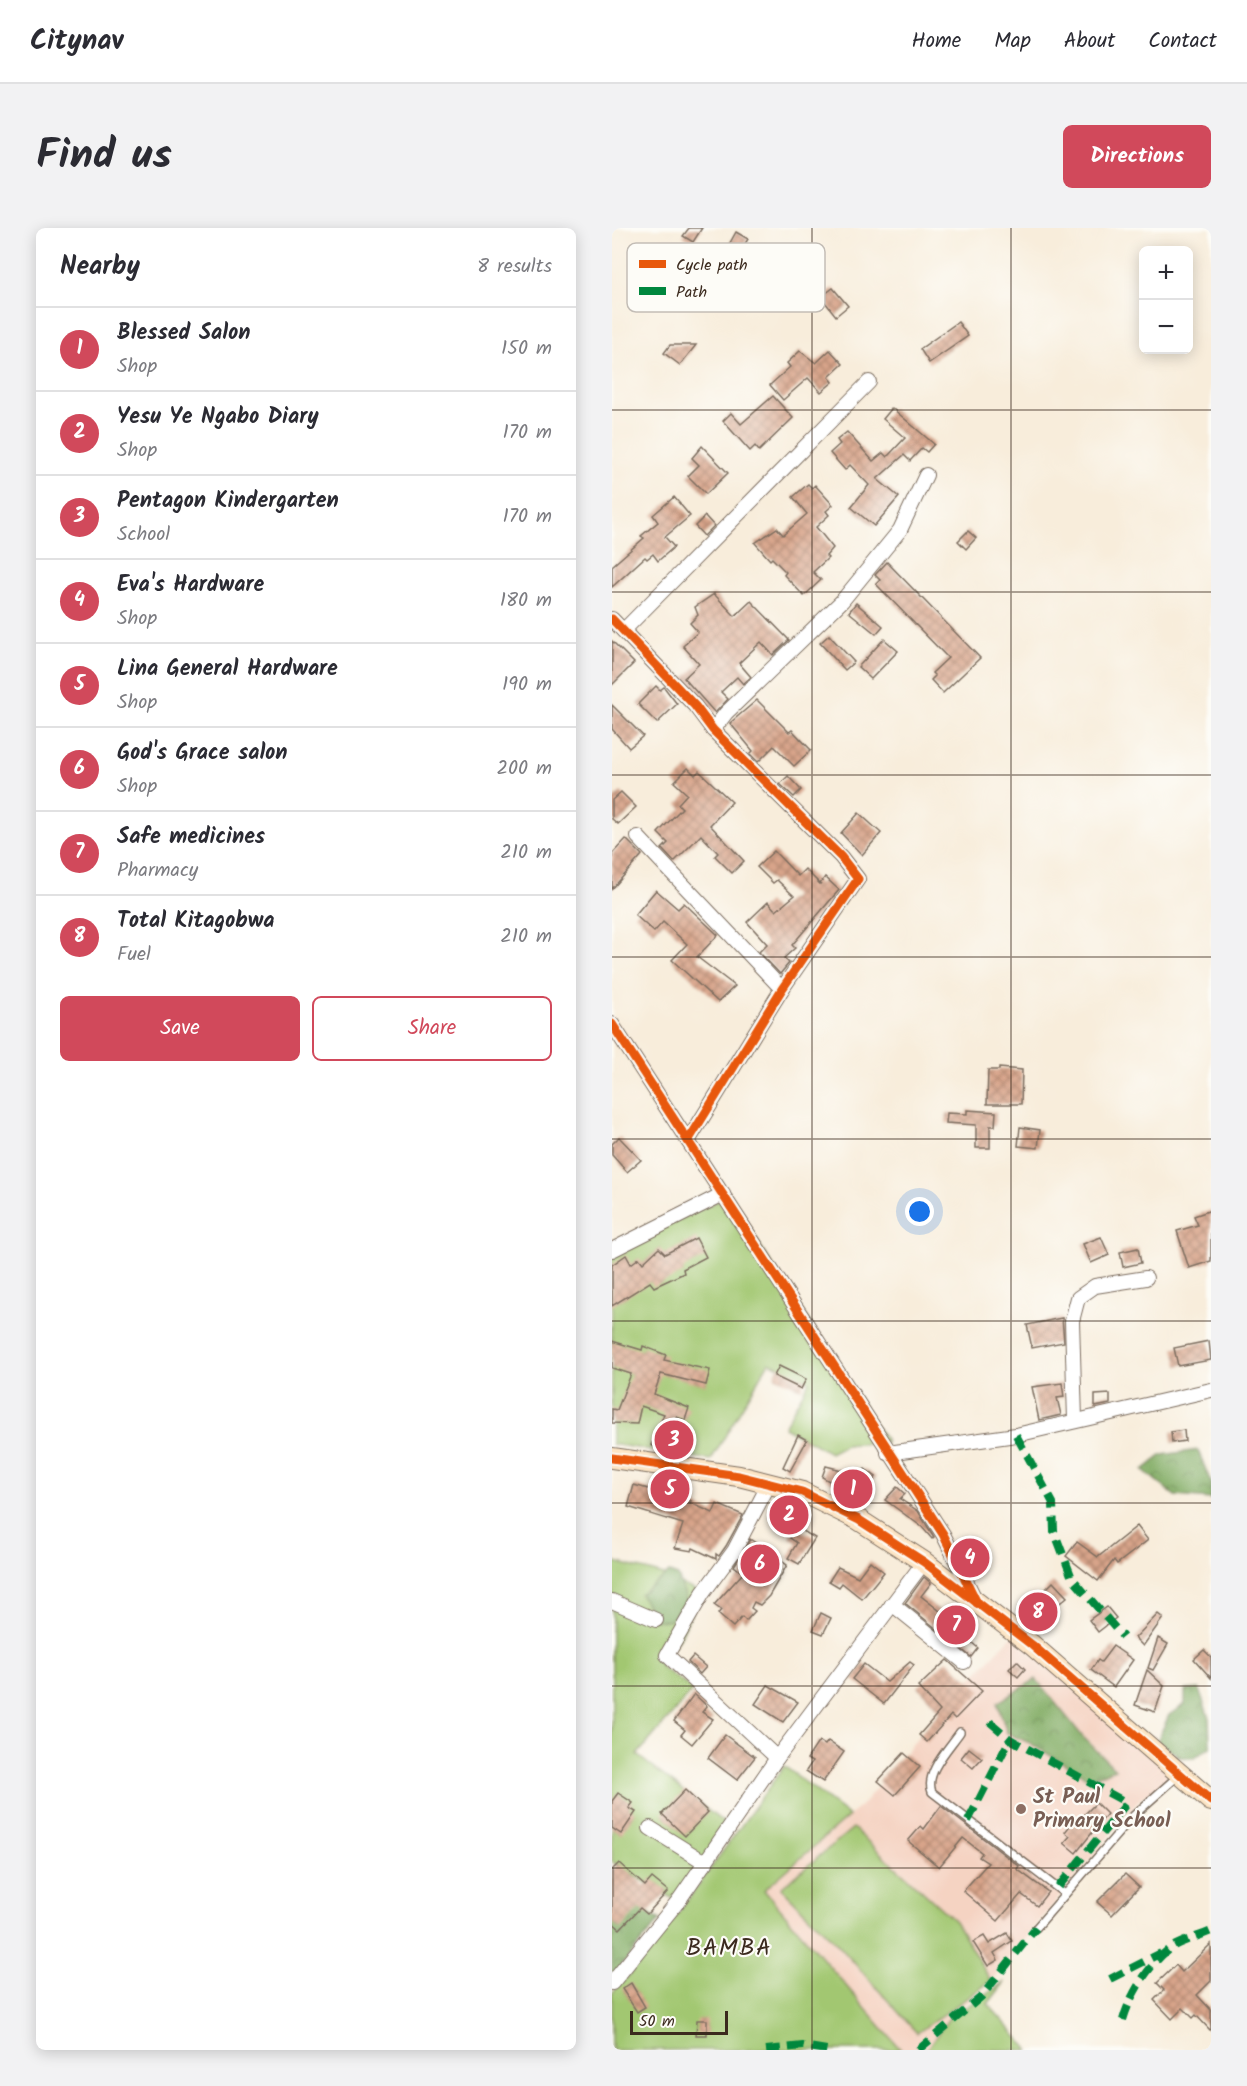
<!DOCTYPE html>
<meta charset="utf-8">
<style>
body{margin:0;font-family:Kalam,sans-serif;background:#f2f2f3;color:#2b2b33}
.controls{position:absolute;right:18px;top:18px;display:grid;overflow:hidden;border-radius:9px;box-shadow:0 3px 15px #0003}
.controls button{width:54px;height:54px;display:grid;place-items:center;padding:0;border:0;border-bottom:2px solid #e1e1e2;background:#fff;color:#2b2b33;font:30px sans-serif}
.scale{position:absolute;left:18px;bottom:15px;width:98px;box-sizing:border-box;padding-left:6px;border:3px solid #3b2a1e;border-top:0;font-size:16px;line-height:21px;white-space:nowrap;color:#3b2a1e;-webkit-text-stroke:4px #fdfcf7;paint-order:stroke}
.you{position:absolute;left:308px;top:984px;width:21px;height:21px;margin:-15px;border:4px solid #fff;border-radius:50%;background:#1a73e8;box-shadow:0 0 0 9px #1a73e833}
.badge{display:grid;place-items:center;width:39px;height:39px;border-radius:50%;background:#d1495b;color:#fff;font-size:20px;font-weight:700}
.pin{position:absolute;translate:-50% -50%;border:3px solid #fff;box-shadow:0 2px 6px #0006}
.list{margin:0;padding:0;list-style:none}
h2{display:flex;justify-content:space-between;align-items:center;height:78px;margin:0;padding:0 24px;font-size:26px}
h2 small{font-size:20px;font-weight:400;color:#7c7c81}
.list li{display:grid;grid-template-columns:39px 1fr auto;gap:18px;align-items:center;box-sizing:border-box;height:84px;padding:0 24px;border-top:2px solid #e1e1e2}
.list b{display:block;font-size:22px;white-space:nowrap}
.list p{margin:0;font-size:20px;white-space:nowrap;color:#7c7c81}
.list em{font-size:20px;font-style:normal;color:#7c7c81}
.actions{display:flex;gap:12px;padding:18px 24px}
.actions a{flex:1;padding:14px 0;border:2px solid #d1495b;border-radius:9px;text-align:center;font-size:21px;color:#d1495b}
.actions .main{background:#d1495b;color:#fff}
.map{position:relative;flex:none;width:599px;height:1822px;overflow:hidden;border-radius:9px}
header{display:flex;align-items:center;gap:36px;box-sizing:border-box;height:84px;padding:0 30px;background:#fff;border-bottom:2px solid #e1e1e2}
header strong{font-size:28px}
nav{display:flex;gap:33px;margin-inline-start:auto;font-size:21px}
.intro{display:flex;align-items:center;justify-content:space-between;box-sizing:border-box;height:144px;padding:0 36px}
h1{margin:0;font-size:42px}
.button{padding:15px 27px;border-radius:9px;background:#d1495b;color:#fff;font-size:21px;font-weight:700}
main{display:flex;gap:36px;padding:0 36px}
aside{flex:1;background:#fff;border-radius:9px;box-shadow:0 3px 15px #0003}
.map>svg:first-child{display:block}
.built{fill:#f5d3c2}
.green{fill:#a2c771;stroke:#6e7848;stroke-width:1.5}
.forest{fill:url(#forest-crowns);stroke:#5e6b40;stroke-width:1.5}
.building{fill:url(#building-cross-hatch)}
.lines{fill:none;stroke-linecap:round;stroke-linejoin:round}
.lane-casing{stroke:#7d6e60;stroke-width:10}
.street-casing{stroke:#7d6e60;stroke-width:16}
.secondary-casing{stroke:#7d6e60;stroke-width:22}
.lane{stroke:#fff;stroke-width:7}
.street{stroke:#fff;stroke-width:14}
.secondary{stroke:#fde5c5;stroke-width:20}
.quiet{stroke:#00873e;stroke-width:8;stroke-dasharray:15 8;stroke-linecap:butt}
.cycleway-casing{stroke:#fdfcf7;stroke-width:13}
.cycleway{stroke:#e8590c;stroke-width:9}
.grid{fill:none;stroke:#3b2a1e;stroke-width:1.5;stroke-opacity:0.55}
.education-dot{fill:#8d6e63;stroke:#fdfcf7;stroke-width:2}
.labels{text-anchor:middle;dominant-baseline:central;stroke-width:4.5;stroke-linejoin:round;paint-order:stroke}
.education-label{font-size:21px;font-weight:bold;fill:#785e54;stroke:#fdfcf7;text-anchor:start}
.quarter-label{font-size:24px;letter-spacing:1.5px;fill:#3b2a1e;stroke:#fdfcf7}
.key{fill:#fdfcf7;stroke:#c3bdb6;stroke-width:1.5}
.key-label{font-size:16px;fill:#3b2a1e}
</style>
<header>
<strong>Citynav</strong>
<nav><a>Home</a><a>Map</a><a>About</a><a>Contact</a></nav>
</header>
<div class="intro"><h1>Find us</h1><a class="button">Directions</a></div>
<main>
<aside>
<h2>Nearby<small>8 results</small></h2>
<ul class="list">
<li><span class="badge">1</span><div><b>Blessed Salon</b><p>Shop</p></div><em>150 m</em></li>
<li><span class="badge">2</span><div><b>Yesu Ye Ngabo Diary</b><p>Shop</p></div><em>170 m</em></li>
<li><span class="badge">3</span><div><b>Pentagon Kindergarten</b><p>School</p></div><em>170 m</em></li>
<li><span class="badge">4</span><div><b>Eva's Hardware</b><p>Shop</p></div><em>180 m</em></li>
<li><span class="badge">5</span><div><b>Lina General Hardware</b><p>Shop</p></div><em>190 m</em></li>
<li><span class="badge">6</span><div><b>God's Grace salon</b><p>Shop</p></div><em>200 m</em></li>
<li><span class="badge">7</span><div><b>Safe medicines</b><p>Pharmacy</p></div><em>210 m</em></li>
<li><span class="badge">8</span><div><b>Total Kitagobwa</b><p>Fuel</p></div><em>210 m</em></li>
</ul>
<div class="actions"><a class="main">Save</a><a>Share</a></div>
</aside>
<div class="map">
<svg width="599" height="1822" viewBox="0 0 599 1822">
<defs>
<pattern id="forest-crowns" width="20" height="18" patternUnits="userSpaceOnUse" patternTransform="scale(1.5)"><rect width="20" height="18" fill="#81ac63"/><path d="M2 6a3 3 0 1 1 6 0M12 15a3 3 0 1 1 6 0" fill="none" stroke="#6b8c51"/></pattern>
<pattern id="building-cross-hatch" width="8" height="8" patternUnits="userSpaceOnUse" patternTransform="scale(1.5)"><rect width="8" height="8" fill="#d8a48a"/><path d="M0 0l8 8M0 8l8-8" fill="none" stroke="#b08670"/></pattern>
</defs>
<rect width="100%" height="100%" fill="#fdfcf7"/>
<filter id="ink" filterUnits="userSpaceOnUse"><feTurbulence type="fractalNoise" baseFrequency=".0167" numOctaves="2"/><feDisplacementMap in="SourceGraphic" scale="12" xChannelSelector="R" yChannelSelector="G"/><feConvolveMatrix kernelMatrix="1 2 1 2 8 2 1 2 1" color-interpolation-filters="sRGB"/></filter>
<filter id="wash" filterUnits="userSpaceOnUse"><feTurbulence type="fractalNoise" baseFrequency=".008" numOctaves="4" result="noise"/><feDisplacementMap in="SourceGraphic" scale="24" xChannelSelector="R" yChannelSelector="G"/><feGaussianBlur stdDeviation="1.35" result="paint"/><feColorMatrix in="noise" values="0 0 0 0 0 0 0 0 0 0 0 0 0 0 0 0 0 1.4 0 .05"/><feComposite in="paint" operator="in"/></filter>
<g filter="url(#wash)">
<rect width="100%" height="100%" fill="#f8eddb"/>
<path class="built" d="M400,1408L563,1548L528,1571L379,1753L337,1790L314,1822H289L151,1662L252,1575L327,1484Z"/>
<g class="green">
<path d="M116,968L275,1214L233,1217L218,1225L172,1199L197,1153L157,1134L99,1232L0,1216V1024Z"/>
<path d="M0,1333L56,1348L28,1366L76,1376L68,1355L88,1365L69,1408L47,1437L81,1462L25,1527L116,1598L63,1672L0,1634Z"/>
<path d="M172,1538L237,1588L152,1662L289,1822H0V1765L39,1723Z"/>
<path d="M241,1600L343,1693L379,1753L305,1805L227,1718L169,1660Z"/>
<path d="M393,1754L376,1776L417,1822H314L337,1790Z"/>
</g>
<g class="forest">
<path d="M586,1222L599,1255V1271L563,1268L531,1242L550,1227Z"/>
<path d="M57,1345L66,1348L76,1376L57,1393L44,1392L28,1366Z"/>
<path d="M424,1451L471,1509L503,1541L477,1551L418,1515L395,1505L385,1475Z"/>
<path d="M587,1461L597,1490L598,1519L582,1530L562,1529L568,1528L545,1513L557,1487L573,1476V1462Z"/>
<path d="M0,1652L12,1671L48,1692L0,1749Z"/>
</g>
<g id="blocks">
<g class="building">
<path d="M77,0H90L81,14L71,8Z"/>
<path d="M124,4L136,11L124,31L113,24Z"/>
<path d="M221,60L236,78L224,88L209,69Z"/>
<path d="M346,94L356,108L317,135L308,121Z"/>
<path d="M58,117H84L68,137L52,125Z"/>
<path d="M218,122L231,136L217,149L221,154L209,164L196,150L171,172L158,157L178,139L175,135L188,123L204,135Z"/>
<path d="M161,168L181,190L147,223L143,218L138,223L111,193L119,185L129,196Z"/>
<path d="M280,180L322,216L315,224L310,220L298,233L292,227L265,251L287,269L262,298L239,279L257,257L238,237L233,242L218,225L228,216L225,212L235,204L261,233L271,225L275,229L293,210L271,191Z"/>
<path d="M90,218L116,245L94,266L76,248L87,237L80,230Z"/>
<path d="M196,256L200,260L203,257L221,277L214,283L217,287L204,299L221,320L214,328L216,330L201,344L209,352L192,368L172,347L174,344L160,330L158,332L143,315L165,300L171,307L195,286L181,269Z"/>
<path d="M62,269L78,288L53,309L62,319L46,333L41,326L35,331L33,329L0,359V338L32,310L29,308L46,294L41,287Z"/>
<path d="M93,288L102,298L92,308L83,298Z"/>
<path d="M356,303L364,310L354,321L346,313Z"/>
<path d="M275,334L368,430L331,465L319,452L323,448L320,445L336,430L264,356L268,352L263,347Z"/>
<path d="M102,366L123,388L139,373L177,412L161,427L149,414L127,435L139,449L131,456L125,449L109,464L116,471L103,485L72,450L87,436L71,418L86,404L78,395L86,387L83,379Z"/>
<path d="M244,375L271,398L264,406L237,384Z"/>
<path d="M217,407L242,434L233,442L208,415Z"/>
<path d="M272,411L286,423L259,451L246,439Z"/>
<path d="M0,413L22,435L0,457Z"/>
<path d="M44,458L48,462L52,459L65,476L45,495L26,476Z"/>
<path d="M145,472L177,504L180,502L199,522L182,538L162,518L146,534L138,526L141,523L118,495Z"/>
<path d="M0,477L31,508L17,520L0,501Z"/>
<path d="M76,540L83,547L87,543L120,574L98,597L132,633L120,645L103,628L106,625L89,607L62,634L50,621L56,615L46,605L70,580L66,576L75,566L62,554Z"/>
<path d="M176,548L189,562L182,569L168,556Z"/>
<path d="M9,564L24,579L6,596L0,591V572Z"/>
<path d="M247,585L269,605L250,627L229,605Z"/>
<path d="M14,611L30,627L0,661V626Z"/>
<path d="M162,623L186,648L193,641L208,656L213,649L227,662L180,717L183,720L172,730L177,735L168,746L147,724L155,716L135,694L156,674L164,683L182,668L165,652L161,655L145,639Z"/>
<path d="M44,662L66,681L72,675L106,707L85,729L123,758L106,774L60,732L75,716L51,694L42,704L23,687Z"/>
<path d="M387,840L410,842L409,876H375L376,842H387Z"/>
<path d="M355,882L384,884L383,898H378V920H364V897L334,895L335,885L355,886Z"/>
<path d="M408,899L428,902L426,920L406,918Z"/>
<path d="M7,909L29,932L15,944L0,927V916Z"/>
<path d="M599,982V1033L577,1040L565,1003L586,997L582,988Z"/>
<path d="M489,1009L497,1027L479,1035L471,1016Z"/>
<path d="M84,1010L94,1029L71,1041L72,1045L42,1059L38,1054L0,1078V1037L14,1027L19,1036L27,1030L31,1035L47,1020L53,1026Z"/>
<path d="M526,1020L529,1035L511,1039L508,1024Z"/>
<path d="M450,1090L452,1114L420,1120L415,1097Z"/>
<path d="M0,1113L30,1122L31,1118L54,1127L52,1132L98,1142L94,1157L49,1146L42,1166L77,1180L73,1192L64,1189L50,1222L39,1217L52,1186L29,1178L25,1196L0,1195V1181L5,1182L19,1146L0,1140Z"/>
<path d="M597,1113L599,1132L566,1138L562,1120Z"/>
<path d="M167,1138L194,1151L189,1161L162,1148Z"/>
<path d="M450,1155L452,1169L445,1170L449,1187L427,1192L420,1159Z"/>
<path d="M498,1166V1176L483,1179V1167Z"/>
<path d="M572,1202L573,1213L560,1215L559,1204Z"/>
<path d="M186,1207L195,1212L178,1243L171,1239Z"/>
<path d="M214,1238L249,1247L253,1241L264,1249L250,1266L230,1251L226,1258L210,1249Z"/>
<path d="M22,1257L79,1273L78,1275L101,1285L105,1276L131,1287L114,1318L107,1328L104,1326V1331L81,1320L80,1323L63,1320L71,1296L16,1279Z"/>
<path d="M285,1259L293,1266L288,1271L306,1283L322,1309L320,1311L310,1299L273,1272Z"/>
<path d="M525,1298L536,1312L505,1336L502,1332L486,1353L454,1328L465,1314L486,1329Z"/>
<path d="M184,1299L203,1310L187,1336L176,1330L185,1315L178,1310Z"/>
<path d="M138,1311L175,1337L157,1368L148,1377L142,1374L139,1380L143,1383L134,1393L130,1389L121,1399L106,1386L109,1382L102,1377L131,1345L122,1338Z"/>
<path d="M258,1333L272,1344L250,1371L230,1355L227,1359L217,1353L226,1339L246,1349Z"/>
<path d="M312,1349L319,1355L309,1368L351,1401L349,1405L366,1420L359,1429L293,1375Z"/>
<path d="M441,1354L455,1369L443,1379L430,1365Z"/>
<path d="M495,1379L504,1390L486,1404L477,1392Z"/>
<path d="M209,1385L219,1390L211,1406L201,1402Z"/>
<path d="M546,1386L551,1390L531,1418L523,1410Z"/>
<path d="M546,1410L556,1416L541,1442L536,1440Z"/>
<path d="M501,1418L521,1432L502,1459L479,1442L486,1432L489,1434Z"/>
<path d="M592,1422L599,1429V1450L582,1431Z"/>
<path d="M81,1428L94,1439L88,1446L76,1434Z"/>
<path d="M335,1432L370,1463L343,1491L339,1487L315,1514L307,1507L328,1483L306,1459Z"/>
<path d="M405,1433L413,1441L406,1449L397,1441Z"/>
<path d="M298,1434L302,1437L272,1476L240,1451L252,1436L275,1454Z"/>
<path d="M535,1442L552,1458L543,1484L523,1477Z"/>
<path d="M156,1457L186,1474L171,1494L143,1476Z"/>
<path d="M82,1466L95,1478L90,1484L101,1491L80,1516L69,1507L73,1502L62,1493Z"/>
<path d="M113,1507L143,1529L125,1552L96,1530Z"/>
<path d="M207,1513L213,1517L216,1513L232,1524L211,1554L194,1543L200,1534L195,1531Z"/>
<path d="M357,1520L370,1530L361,1540L349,1530Z"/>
<path d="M292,1525L308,1539L283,1567L266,1553Z"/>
<path d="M73,1562L96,1584L73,1608L50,1586Z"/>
<path d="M6,1565L21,1575L17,1580L24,1584L9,1606L0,1600V1573Z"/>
<path d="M484,1575L495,1586L464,1625L452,1615L458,1608L453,1604L463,1591L466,1593Z"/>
<path d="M329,1578L407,1638L405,1641L436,1664L425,1678L409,1666L386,1693L351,1663L376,1635L367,1629L370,1625L351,1610L327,1639L296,1613L309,1598L312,1601Z"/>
<path d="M7,1635L33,1658L40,1650L56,1663L35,1686L28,1680L8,1701L0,1694V1642Z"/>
<path d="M513,1646L527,1659L500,1687L485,1674Z"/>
<path d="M395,1705L400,1713L382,1725L386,1732L376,1738L361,1714L372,1708L377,1716Z"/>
<path d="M599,1716V1753L585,1767L599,1782V1803L584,1787L581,1790L571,1780L560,1791L542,1772L552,1762L545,1755L564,1737L570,1744Z"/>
<path d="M19,1755L33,1779L25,1784L10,1761Z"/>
<path d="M85,1792H95V1807H84Z"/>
</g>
</g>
</g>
<g filter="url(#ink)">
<use href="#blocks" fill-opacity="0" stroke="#7d6e60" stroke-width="1.5"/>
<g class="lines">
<defs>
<g id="lane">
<path d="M348,1504C338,1519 312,1545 320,1564L453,1666"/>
<path d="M424,1700L521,1588L567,1547"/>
</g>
<g id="street">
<path d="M0,391L83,478L101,502L229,629L246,651L170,761L76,913"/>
<path d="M12,402L257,154"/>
<path d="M101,502L114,485L230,373L288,302L314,247"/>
<path d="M26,609L170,761"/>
<path d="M0,796L331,1306L364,1373"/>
<path d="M0,1022L111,966"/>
<path d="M463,1192L460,1093L466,1070L483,1058L534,1050"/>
<path d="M276,1225L404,1207L599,1162"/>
<path d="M157,1256L122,1323L91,1365L55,1427L165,1530"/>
<path d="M0,1373L44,1392"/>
<path d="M280,1376L352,1434"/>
<path d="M38,1600L94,1635"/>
<path d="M0,1755L67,1672L165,1530L312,1334"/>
</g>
<path id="secondary" d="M0,1230L127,1248L190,1264L247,1292L312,1334L420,1417L599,1573"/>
</defs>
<use href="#lane" class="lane-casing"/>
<use href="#street" class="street-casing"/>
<use href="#secondary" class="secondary-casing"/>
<use href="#lane" class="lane"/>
<use href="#street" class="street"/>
<use href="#secondary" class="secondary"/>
<g class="quiet">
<path d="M404,1207L441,1275L442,1303L460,1350L511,1409"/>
<path d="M378,1494L398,1511L515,1575L446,1659"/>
<path d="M356,1593L398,1511"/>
<path d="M498,1751L549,1725"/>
<path d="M511,1792C518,1767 536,1738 556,1722C567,1713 586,1709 599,1703"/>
<path d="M154,1822L191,1818L215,1822"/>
<path d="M306,1822L369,1769L424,1700"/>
</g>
<defs>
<g id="cycleway">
<path d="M0,391L83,478L101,502L229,629L246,651L170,761L76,913"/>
<path d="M0,796L331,1306L365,1375"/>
<path d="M0,1230L127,1248L190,1264L247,1292L312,1334L420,1417L599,1573"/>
</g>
</defs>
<use href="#cycleway" class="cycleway-casing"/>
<use href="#cycleway" class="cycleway"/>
</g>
</g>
<path class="grid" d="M200,0V1822M399,0V1822M0,182H599M0,364H599M0,547H599M0,729H599M0,911H599M0,1093H599M0,1275H599M0,1458H599M0,1640H599"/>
<circle class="education-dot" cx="409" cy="1581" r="6"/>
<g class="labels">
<g class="education-label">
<text x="421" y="1569">St Paul<tspan x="421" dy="24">Primary School</tspan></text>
</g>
<g class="quarter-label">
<text x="117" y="1720">BAMBA</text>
</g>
</g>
<rect x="15" y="15" width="198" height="69" rx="9" class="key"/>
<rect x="27" y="32" width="27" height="8" fill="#e8590c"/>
<rect x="27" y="59" width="27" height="8" fill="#00873e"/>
<g class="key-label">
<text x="64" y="42">Cycle path</text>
<text x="64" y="69">Path</text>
</g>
</svg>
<div class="controls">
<button>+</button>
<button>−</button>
</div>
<div class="scale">50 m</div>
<div class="you"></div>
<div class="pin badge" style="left:241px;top:1261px">1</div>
<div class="pin badge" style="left:177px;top:1287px">2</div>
<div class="pin badge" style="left:62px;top:1212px">3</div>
<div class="pin badge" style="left:358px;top:1330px">4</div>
<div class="pin badge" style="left:58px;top:1261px">5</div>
<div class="pin badge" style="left:148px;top:1336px">6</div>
<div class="pin badge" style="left:344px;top:1397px">7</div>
<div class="pin badge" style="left:426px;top:1384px">8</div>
</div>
</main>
